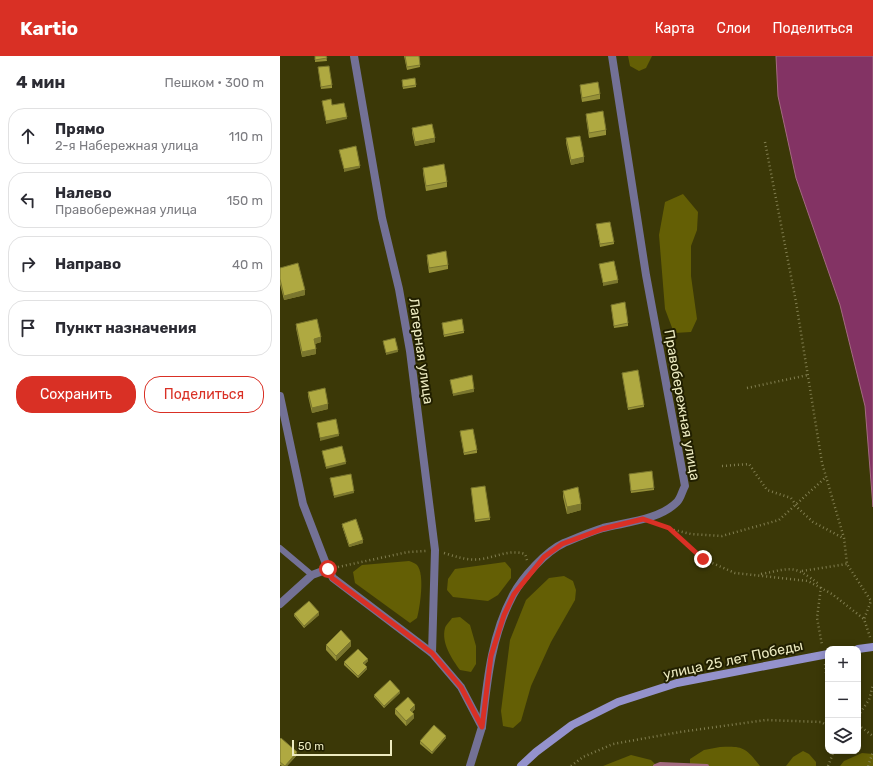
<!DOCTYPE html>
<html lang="ru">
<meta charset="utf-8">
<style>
body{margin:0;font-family:Rubik,sans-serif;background:#f2f2f3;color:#2b2b33}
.controls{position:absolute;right:12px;bottom:12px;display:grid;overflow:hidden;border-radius:8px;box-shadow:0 2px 10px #0003}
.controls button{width:36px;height:36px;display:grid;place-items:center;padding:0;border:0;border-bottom:1px solid #e1e1e2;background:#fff;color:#2b2b33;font:20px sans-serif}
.scale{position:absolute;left:12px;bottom:10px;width:100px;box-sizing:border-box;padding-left:4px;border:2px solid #edebc1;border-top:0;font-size:11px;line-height:14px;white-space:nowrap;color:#edebc1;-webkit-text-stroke:3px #211f00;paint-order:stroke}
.stop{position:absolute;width:12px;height:12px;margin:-9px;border:3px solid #d93025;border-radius:50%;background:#fff}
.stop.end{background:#d93025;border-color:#fff;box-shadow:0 1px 4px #0008}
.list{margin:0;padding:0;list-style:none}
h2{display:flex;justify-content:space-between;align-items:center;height:52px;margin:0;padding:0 16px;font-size:17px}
h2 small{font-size:13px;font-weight:400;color:#7c7c81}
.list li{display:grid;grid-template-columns:26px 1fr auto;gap:12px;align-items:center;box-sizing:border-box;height:56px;margin:0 8px 8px;padding:0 8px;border:1px solid #e1e1e2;border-radius:16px}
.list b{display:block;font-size:15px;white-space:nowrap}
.list p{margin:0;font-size:13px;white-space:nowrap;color:#7c7c81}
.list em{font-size:13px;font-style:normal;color:#7c7c81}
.actions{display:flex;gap:8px;padding:12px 16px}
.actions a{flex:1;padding:9px 0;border:1px solid #d93025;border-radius:16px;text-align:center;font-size:14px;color:#d93025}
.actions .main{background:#d93025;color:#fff}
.icon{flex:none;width:22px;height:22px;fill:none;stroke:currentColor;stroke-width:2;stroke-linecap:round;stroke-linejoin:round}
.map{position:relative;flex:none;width:593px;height:710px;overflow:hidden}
header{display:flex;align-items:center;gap:24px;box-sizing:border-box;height:56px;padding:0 20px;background:#d93025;color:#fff}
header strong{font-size:19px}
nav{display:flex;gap:22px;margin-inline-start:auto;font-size:14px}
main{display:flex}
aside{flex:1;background:#fff}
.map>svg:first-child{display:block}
.forest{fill:#645f05}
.water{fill:#833364;stroke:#a36a80}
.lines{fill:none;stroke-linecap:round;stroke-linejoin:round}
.stream{stroke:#a36a80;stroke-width:4}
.path{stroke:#817e50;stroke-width:2.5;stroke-dasharray:1 3;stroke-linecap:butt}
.service{stroke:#737196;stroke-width:6}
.minor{stroke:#737196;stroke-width:8}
.secondary{stroke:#9492cc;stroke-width:8}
.wall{fill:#969138}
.shaded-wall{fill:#7a762e}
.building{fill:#afa941;stroke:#7a762e}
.route{stroke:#d93025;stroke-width:5}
.labels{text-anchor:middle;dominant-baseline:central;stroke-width:4;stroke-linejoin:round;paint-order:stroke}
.street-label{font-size:14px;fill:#edebc1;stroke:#211f00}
</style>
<header>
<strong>Kartio</strong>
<nav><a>Карта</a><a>Слои</a><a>Поделиться</a></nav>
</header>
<main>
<aside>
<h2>4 мин<small>Пешком · 300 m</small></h2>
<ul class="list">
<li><svg class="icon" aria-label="ahead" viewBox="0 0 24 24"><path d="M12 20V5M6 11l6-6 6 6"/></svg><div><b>Прямо</b><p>2-я Набережная улица</p></div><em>110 m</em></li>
<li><svg class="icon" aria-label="left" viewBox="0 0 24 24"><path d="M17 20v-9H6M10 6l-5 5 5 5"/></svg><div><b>Налево</b><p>Правобережная улица</p></div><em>150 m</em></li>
<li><svg class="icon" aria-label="right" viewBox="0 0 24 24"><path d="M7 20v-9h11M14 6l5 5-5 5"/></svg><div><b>Направо</b></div><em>40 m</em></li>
<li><svg class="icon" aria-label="arrive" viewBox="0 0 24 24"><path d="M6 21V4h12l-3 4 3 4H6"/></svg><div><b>Пункт назначения</b></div></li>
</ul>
<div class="actions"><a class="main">Сохранить</a><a>Поделиться</a></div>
</aside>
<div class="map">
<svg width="593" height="710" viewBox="0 0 593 710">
<rect width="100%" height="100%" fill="#3b3807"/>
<g class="forest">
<path d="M348,0H372L366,12L359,15L350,10Z"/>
<path d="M403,138L418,156L417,174L411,190V220L417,263L411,276L394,277L385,253L379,179L385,146Z"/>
<path d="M129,505C132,506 135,507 137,509C145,518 140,551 137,562L130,567L75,527L73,516L82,509Z"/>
<path d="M225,506L231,513V522L218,539L208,545L173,541L167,534L168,523L175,513Z"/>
<path d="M284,520L293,525L296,534L295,544L271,586L251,630L241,665L233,672L223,670L221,655L230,584L246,544L269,522Z"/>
<path d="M180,561L190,569L196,590V608L191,616L180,614C172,603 161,587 165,572C166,569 170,565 172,562Z"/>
<path d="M440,691C463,690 465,691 480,710H410V703L424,694Z"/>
<path d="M523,695L529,698L536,706V710H506L513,701Z"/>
<path d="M582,697L593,698V710H560L564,705Z"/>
<path d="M351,699L371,704L377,710H323Z"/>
</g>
<path class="water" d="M496,0H593V451L585,350L560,249L516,122L498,40Z"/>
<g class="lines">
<path class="stream" d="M375,710L380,708L427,710"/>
<g class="path">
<path d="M485,86L516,246L542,407L564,482L567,508L591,545L584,563L590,581"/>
<path d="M467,332L528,319"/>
<path d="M442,410L469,408L487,434L511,442L518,452L533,466L563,482"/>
<path d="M378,468L389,472L423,503L455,517L528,525L552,538L584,563"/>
<path d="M390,473L411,478L442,480L499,464L546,421"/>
<path d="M164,497C177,501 188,505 201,503C217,501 229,493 245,498L247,504"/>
<path d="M58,511L128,496L146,495"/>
<path d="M522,515L567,508"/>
<path d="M481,518C513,512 513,508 540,529"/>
<path d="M541,531L537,562L542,589"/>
<path d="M545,608L548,636"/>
<path d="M578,660L589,644L593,629"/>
<path d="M578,669L593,680"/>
<path d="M291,710L303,701L333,688L400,676L486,664L541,666L548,670"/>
<path d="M548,710L554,695"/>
<path d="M588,710L593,696"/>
</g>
<path class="service" d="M0,492L32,519"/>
<g class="minor">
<path d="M74,0L102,162L119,233L130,295L155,494L152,597"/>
<path d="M0,340L23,448L48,513L53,522L152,597L181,631L202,671L190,710"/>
<path d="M0,548L32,519L48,513"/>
<path d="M202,671C207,626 211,580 233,539C242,522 266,495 284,487C296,482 310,476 323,472C347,466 379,464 397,446C401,442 402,435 405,430L366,219L332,0"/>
</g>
<g class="secondary">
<path d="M578,593L593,591"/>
<path d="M241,710L256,696L292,669L338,646L397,627L548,598"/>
</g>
</g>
<g class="wall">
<path d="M35,0H46L47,5L35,6Z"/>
<path d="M124,0H139L140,11L127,14Z"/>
<path d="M38,11L52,29V32L41,33Z"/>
<path d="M122,26L136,29V31L123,33Z"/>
<path d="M300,29L320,38V43L302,46L300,33Z"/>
<path d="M306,58L326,74V79L309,82L306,62Z"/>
<path d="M132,72L155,86L135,90L132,77Z"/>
<path d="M286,82L304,106L291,109L286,87Z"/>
<path d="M143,112L167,126V131L146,135L143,117Z"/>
<path d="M316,168L334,186V188L320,191Z"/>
<path d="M147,199L168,209V213L149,217L147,204Z"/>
<path d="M0,212L25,239L4,244L0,228Z"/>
<path d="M331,249L348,267V270L334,272Z"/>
<path d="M162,267L184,275V277L164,281Z"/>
<path d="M16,268L41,286L35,288L36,298L22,301L16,272Z"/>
<path d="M342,317L364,349V351L348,354Z"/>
<path d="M28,336L48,353L32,357L28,340Z"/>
<path d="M180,375L197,394V397L184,399Z"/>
<path d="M349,418L374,432V434L351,437Z"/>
<path d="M191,432L210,462V464L195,466Z"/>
<path d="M283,435L301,454L287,458L283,441Z"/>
<path d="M62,468L83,487L69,491L62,470Z"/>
<path d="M14,558L39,559L24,572L14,560Z"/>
<path d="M46,589L71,590L56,605L46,594Z"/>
<path d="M88,605L85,608L87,613L78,622L64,609V606Z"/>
<path d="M120,637L104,652L94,641V639Z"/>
<path d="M115,653H135L132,656L134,662L126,670L115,658Z"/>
<path d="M166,682L152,698L140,688V685Z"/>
<path d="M0,683L17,699L7,710H2L0,709Z"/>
</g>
<g class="shaded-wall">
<path d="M67,61V63L46,68V65Z"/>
<path d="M155,82V86L135,90V86Z"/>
<path d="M304,101V106L291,109V104Z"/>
<path d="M80,110V112L64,116V113Z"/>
<path d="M338,224V227L323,230V227Z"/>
<path d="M25,234V239L4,244V240Z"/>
<path d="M41,281V286L34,288V283Z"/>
<path d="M36,293V298L22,301V296Z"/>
<path d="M118,294V296L106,299V297Z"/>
<path d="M194,333V336L173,340V338Z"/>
<path d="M48,348V353L32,357V352Z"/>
<path d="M59,378V380L40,385V382Z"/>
<path d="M66,406V408L46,413V411Z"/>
<path d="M74,435V437L54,442V440Z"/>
<path d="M301,448V454L287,458V451Z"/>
<path d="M83,484V487L69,491V489Z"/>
<path d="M39,556V559L24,572V570Z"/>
<path d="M71,585V590L56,605V600Z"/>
<path d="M88,603V605L83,609V607Z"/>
<path d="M87,611V613L78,622V620Z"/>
<path d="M120,635V637L104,652V650Z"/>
<path d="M135,649V653L130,658V654Z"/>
<path d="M134,658V662L126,670V665Z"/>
<path d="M166,680V682L152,698V696Z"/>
<path d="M17,696V699L7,710H5Z"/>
</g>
<g class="building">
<path d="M35,0H46L47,2L35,4Z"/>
<path d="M125,0H139L140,9L127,11Z"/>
<path d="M49,10L52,29L41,31L38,11Z"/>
<path d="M135,22L136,29L123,31L122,24Z"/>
<path d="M318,26L320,38L302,42L300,29Z"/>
<path d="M51,43L52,49L64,47L67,61L46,65L42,45Z"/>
<path d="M323,55L326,74L309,77L306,58Z"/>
<path d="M152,68L155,82L135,86L132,72Z"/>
<path d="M300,80L304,101L291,104L286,82Z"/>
<path d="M76,90L80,110L64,113L59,94Z"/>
<path d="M164,108L167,126L146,130L143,112Z"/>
<path d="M330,166L334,186L320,188L316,168Z"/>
<path d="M166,195L168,209L149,212L147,199Z"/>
<path d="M334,205L338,224L323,227L319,208Z"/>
<path d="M18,207L25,234L4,240L0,223V212Z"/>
<path d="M345,246L348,267L334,270L331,249Z"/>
<path d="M37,263L41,281L34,283L36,293L22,296L16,268Z"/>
<path d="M182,263L184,275L164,279L162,267Z"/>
<path d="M115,282L118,294L106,297L103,285Z"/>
<path d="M358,314L364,349L348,352L342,317Z"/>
<path d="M192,319L194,333L173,338L170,324Z"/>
<path d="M45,332L48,348L32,352L28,336Z"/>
<path d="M56,363L59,378L40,382L37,367Z"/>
<path d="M193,373L197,394L184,397L180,375Z"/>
<path d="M62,390L66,406L46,411L42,395Z"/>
<path d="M372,415L374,432L351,435L349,418Z"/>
<path d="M71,418L74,435L54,440L50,422Z"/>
<path d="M205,430L210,462L195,464L191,432Z"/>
<path d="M298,431L301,448L287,451L283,435Z"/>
<path d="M76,463L83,484L69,489L62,468Z"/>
<path d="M29,545L39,556L24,570L14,558Z"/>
<path d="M61,574L71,585L56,600L46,589Z"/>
<path d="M78,593L88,603L83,607L87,611L78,620L64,606Z"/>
<path d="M110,624L120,635L104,650L94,639Z"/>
<path d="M128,641L135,649L130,654L134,658L126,665L115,653Z"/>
<path d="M154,669L166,680L152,696L140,685Z"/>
<path d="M1,682L17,696L5,710L0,706V683Z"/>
</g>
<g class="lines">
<path class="route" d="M48,513L52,522L152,597L181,631L202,671L211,600L224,559L234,538L264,501L282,488L322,473L363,463L389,472L423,503"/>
</g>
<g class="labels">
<g class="street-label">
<text transform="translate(141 295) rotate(82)">Лагерная улица</text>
<text transform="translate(402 349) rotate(80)">Правобережная улица</text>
<text transform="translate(453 604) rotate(-12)">улица 25 лет Победы</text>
</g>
</g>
</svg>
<div class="controls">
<button>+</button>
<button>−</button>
<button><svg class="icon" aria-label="layers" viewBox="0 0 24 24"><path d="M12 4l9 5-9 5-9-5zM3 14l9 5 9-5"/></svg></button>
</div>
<div class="scale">50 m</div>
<div class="stop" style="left:48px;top:513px"></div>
<div class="stop end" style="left:423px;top:503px"></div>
</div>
</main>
